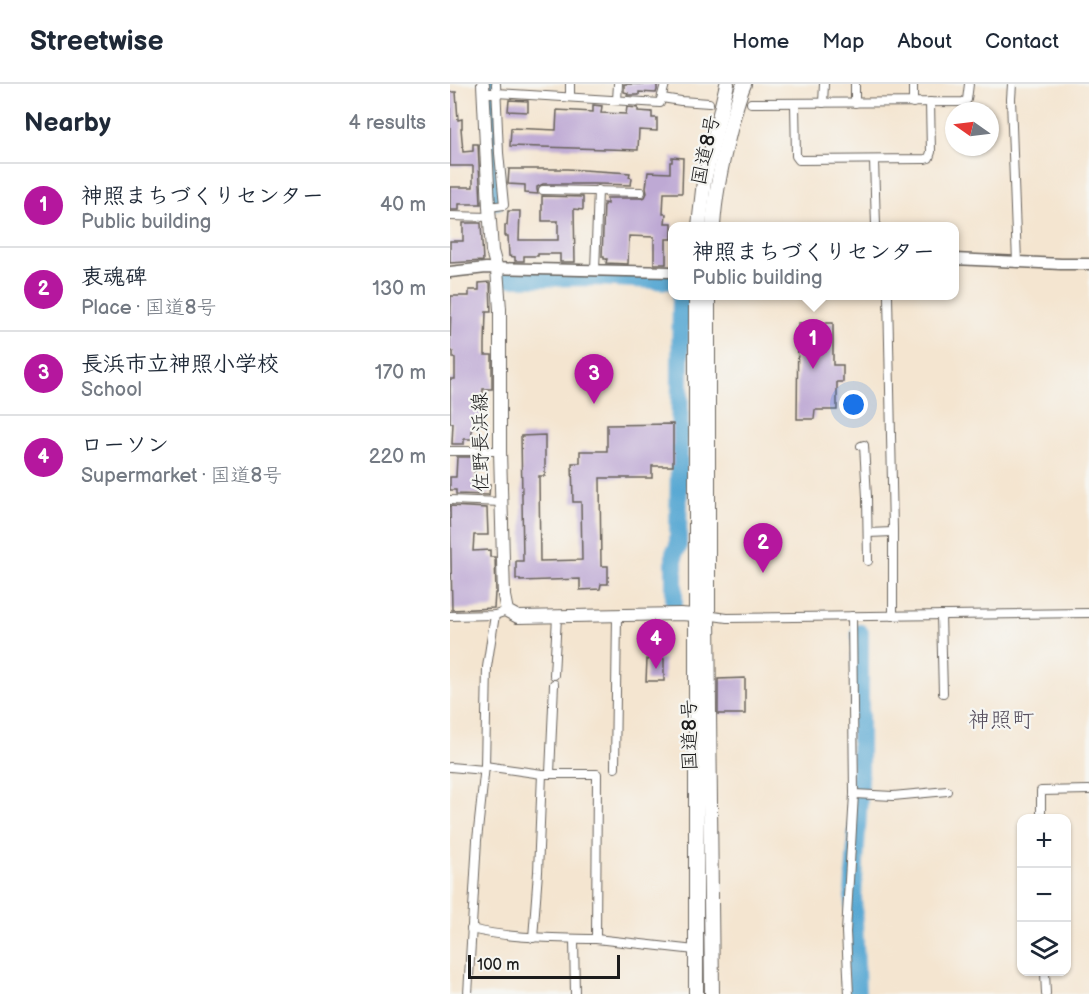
<!DOCTYPE html>
<meta charset="utf-8">
<style>
body{margin:0;font-family:"Balsamiq Sans","Klee One",sans-serif;background:#f6f6f7;color:#1f2937}
.controls{position:absolute;right:18px;bottom:18px;display:grid;overflow:hidden;border-radius:12px;box-shadow:0 2px 4px #0004}
.controls button{width:54px;height:54px;display:grid;place-items:center;padding:0;border:0;border-bottom:2px solid #e0e1e3;background:#fff;color:#1f2937;font:30px sans-serif}
.compass{position:absolute;left:495px;top:18px;width:54px;height:54px;border-radius:50%;background:#fff;box-shadow:0 2px 4px #0004;rotate:284deg}
.scale{position:absolute;left:18px;bottom:15px;width:152px;box-sizing:border-box;padding-left:6px;border:3px solid #1c1c1c;border-top:0;font-size:16px;line-height:21px;white-space:nowrap;color:#1c1c1c;-webkit-text-stroke:4px #f6f6f2;paint-order:stroke}
.you{position:absolute;left:404px;top:321px;width:21px;height:21px;margin:-15px;border:4px solid #fff;border-radius:50%;background:#1a73e8;box-shadow:0 0 0 9px #1a73e833}
.badge{display:grid;place-items:center;width:39px;height:39px;border-radius:50%;background:#b5179e;color:#fff;font-size:20px;font-weight:700}
.pin{position:absolute;translate:-50% -50px;filter:drop-shadow(0 2px 3px #0008)}
.pin::after{content:'';position:absolute;top:32px;width:21px;height:18px;background:inherit;clip-path:polygon(0 0,100% 0,50% 100%)}
.popup{position:absolute;left:218px;top:138px;width:291px;height:78px;box-sizing:border-box;display:grid;place-content:center;border-radius:12px;background:#fff;filter:drop-shadow(0 2px 4px #0005);font-size:20px;white-space:nowrap;color:#747a83}
.popup b{font-size:22px;color:#1f2937}
.popup::after{content:'';position:absolute;left:50%;top:100%;margin-left:-12px;border:12px solid transparent;border-top-color:#fff}
.list{margin:0;padding:0;list-style:none}
h2{display:flex;justify-content:space-between;align-items:center;height:78px;margin:0;padding:0 24px;font-size:26px}
h2 small{font-size:20px;font-weight:400;color:#747a83}
.list li{display:grid;grid-template-columns:39px 1fr auto;gap:18px;align-items:center;box-sizing:border-box;height:84px;padding:0 24px;border-top:2px solid #e0e1e3}
.list b{display:block;font-size:22px;white-space:nowrap}
.list p{margin:0;font-size:20px;white-space:nowrap;color:#747a83}
.list em{font-size:20px;font-style:normal;color:#747a83}
.icon{flex:none;width:33px;height:33px;fill:none;stroke:currentColor;stroke-width:2;stroke-linecap:round;stroke-linejoin:round}
.map{position:relative;flex:none;width:639px;height:910px;overflow:hidden}
header{display:flex;align-items:center;gap:36px;box-sizing:border-box;height:84px;padding:0 30px;background:#fff;border-bottom:2px solid #e0e1e3}
header strong{font-size:28px}
nav{display:flex;gap:33px;margin-inline-start:auto;font-size:21px}
main{display:flex}
aside{flex:1;background:#fff}
.map>svg:first-child{display:block}
.lines{fill:none;stroke-linecap:round;stroke-linejoin:round}
.river{stroke:#59a8d3;stroke-width:18}
.building{fill:#bea9d4}
.minor-casing{stroke:#68625b;stroke-width:10}
.tertiary-casing{stroke:#68625b;stroke-width:13}
.secondary-casing{stroke:#68625b;stroke-width:14}
.trunk-casing{stroke:#68625b;stroke-width:16}
.minor{stroke:#fff;stroke-width:8}
.tertiary{stroke:#fff;stroke-width:10}
.secondary{stroke:#fff;stroke-width:12}
.trunk{stroke:#fff;stroke-width:14}
.labels{text-anchor:middle;dominant-baseline:central;stroke-width:4.5;stroke-linejoin:round;paint-order:stroke}
.street-label{font-size:20px;fill:#1c1c1c;stroke:#f6f6f2}
.quarter-label{font-size:22px;fill:#554d5c;stroke:#f6f6f2}
</style>
<header>
<strong>Streetwise</strong>
<nav><a>Home</a><a>Map</a><a>About</a><a>Contact</a></nav>
</header>
<main>
<aside>
<h2>Nearby<small>4 results</small></h2>
<ul class="list">
<li><span class="badge">1</span><div><b>神照まちづくりセンター</b><p>Public building</p></div><em>40 m</em></li>
<li><span class="badge">2</span><div><b>衷魂碑</b><p>Place · 国道8号</p></div><em>130 m</em></li>
<li><span class="badge">3</span><div><b>長浜市立神照小学校</b><p>School</p></div><em>170 m</em></li>
<li><span class="badge">4</span><div><b>ローソン</b><p>Supermarket · 国道8号</p></div><em>220 m</em></li>
</ul>
</aside>
<div class="map">
<svg width="639" height="910" viewBox="0 0 639 910">
<rect width="100%" height="100%" fill="#f6f6f2"/>
<filter id="ink" filterUnits="userSpaceOnUse"><feTurbulence type="fractalNoise" baseFrequency=".0167" numOctaves="2"/><feDisplacementMap in="SourceGraphic" scale="12" xChannelSelector="R" yChannelSelector="G"/><feConvolveMatrix kernelMatrix="1 2 1 2 8 2 1 2 1" color-interpolation-filters="sRGB"/></filter>
<filter id="wash" filterUnits="userSpaceOnUse"><feTurbulence type="fractalNoise" baseFrequency=".008" numOctaves="4" result="noise"/><feDisplacementMap in="SourceGraphic" scale="24" xChannelSelector="R" yChannelSelector="G"/><feGaussianBlur stdDeviation="1.35" result="paint"/><feColorMatrix in="noise" values="0 0 0 0 0 0 0 0 0 0 0 0 0 0 0 0 0 1.4 0 .05"/><feComposite in="paint" operator="in"/></filter>
<g filter="url(#wash)">
<rect width="100%" height="100%" fill="#f4e5d0"/>
<g class="lines">
<g class="river">
<path d="M40,0L46,117"/>
<path d="M59,194L146,193L222,197"/>
<path d="M224,519V469L228,463L231,212"/>
<path d="M407,910L403,812L410,695V549"/>
</g>
</g>
<g id="blocks">
<g class="building">
<path d="M174,0H207V6L206,9L189,8V11H177L178,9L174,8Z"/>
<path d="M0,8H6L8,36L12,35V44H11L13,68L23,67V60H28L31,120H9V126H0V103H23V82H0Z"/>
<path d="M59,16L78,17V28L58,27Z"/>
<path d="M143,21L152,22L151,29L176,30L177,23L188,24V27L202,28V34H207V47L189,46L188,66L60,62L61,44L106,46L107,26L143,28Z"/>
<path d="M222,73L233,74L232,109H214L213,130H216L215,139H222V155H216V180H204V153L179,152L178,180L156,179L157,175H154V173H152L154,119L157,120V114H191L195,113L197,109L196,104L198,88L220,89V78H222Z"/>
<path d="M59,85H117L180,89L179,93L182,94L181,101L148,100H93L87,103V106L88,110L75,109V101L58,100Z"/>
<path d="M92,112L133,113V126L124,125L125,178H110V170H88V172H74V177H65V173L59,172L58,152H55V141H57L58,127H70L69,156H108V137H92Z"/>
<path d="M13,139H31L33,177L0,179V157H13Z"/>
<path d="M40,198L41,228H36L35,260V271H42V305H33L32,341H22V355H14V360H2L3,339H0V295H5V274H3V268L0,265L1,212H19V206H29V199Z"/>
<path d="M348,239H383V281H393V298H387V326H365L364,335H347Z"/>
<path d="M223,340V382H202V394H150L151,482H158V500H151L150,505L130,506V495L70,497V495H66V477H73L71,352L95,351V392H89L90,477L132,476L131,418H123L122,379H130V367H157V341Z"/>
<path d="M7,373H33V382H25L24,399L40,400L39,411L6,410V406H0V393H6Z"/>
<path d="M0,422L37,424L38,451H24L23,467L40,466V473H45L46,509H45L44,524L2,526Z"/>
<path d="M197,575H214V597H196Z"/>
<path d="M295,594V630H268V595Z"/>
</g>
</g>
</g>
<g filter="url(#ink)">
<use href="#blocks" fill-opacity="0" stroke="#68625b" stroke-width="1.5"/>
<g class="lines">
<defs>
<g id="minor">
<path d="M562,0L561,15L567,179"/>
<path d="M33,9H46L210,19L215,0"/>
<path d="M120,13V0"/>
<path d="M212,14L231,17L259,19"/>
<path d="M167,16L168,0"/>
<path d="M301,19L513,18L517,16L519,0"/>
<path d="M373,19L374,0"/>
<path d="M405,19V0"/>
<path d="M463,19V0"/>
<path d="M345,20L346,72L349,76L475,75L479,74L481,68L480,18"/>
<path d="M424,76L426,142"/>
<path d="M93,106L191,108"/>
<path d="M39,123L54,121L49,69L46,0"/>
<path d="M0,132L40,133"/>
<path d="M145,186L148,106"/>
<path d="M438,212L443,445V532"/>
<path d="M411,362L414,361L417,413L418,477"/>
<path d="M0,367H50"/>
<path d="M0,416L52,418"/>
<path d="M418,449L443,448"/>
<path d="M256,531L277,534L639,529"/>
<path d="M491,531L493,609"/>
<path d="M0,532L45,531L57,527"/>
<path d="M402,532L404,710L443,712L497,707"/>
<path d="M104,591L107,532"/>
<path d="M0,683L34,686"/>
<path d="M165,684L167,531"/>
<path d="M100,689L104,600"/>
<path d="M591,734V707L639,706"/>
<path d="M21,845C62,855 104,854 146,855L147,690H92L35,682"/>
<path d="M83,854L88,788L92,690"/>
<path d="M124,855L125,910"/>
<path d="M146,855L245,866"/>
<path d="M595,888L596,910"/>
<path d="M18,910L27,756L35,682L37,583L45,531"/>
<path d="M399,910L396,848L404,710"/>
</g>
<g id="tertiary">
<path d="M504,175L611,180H639"/>
<path d="M0,188L36,184L222,188"/>
</g>
<path id="secondary" d="M33,0L39,123L42,167L47,185L50,225V367L54,512L57,527L68,533L230,530L246,531"/>
<g id="trunk">
<path d="M249,142L254,97L277,0"/>
<path d="M263,142C265,111 271,81 279,50C283,33 287,16 294,0"/>
<path d="M258,212V531L262,910"/>
<path d="M246,910V212"/>
</g>
</defs>
<use href="#minor" class="minor-casing"/>
<use href="#tertiary" class="tertiary-casing"/>
<use href="#secondary" class="secondary-casing"/>
<use href="#trunk" class="trunk-casing"/>
<use href="#minor" class="minor"/>
<use href="#tertiary" class="tertiary"/>
<use href="#secondary" class="secondary"/>
<use href="#trunk" class="trunk"/>
</g>
</g>
<g class="labels">
<g class="street-label">
<text transform="translate(256 66) rotate(-78)">国道8号</text>
<text transform="translate(31 358) rotate(-91)">佐野長浜線</text>
<text transform="translate(240 651) rotate(-91)">国道8号</text>
</g>
<g class="quarter-label">
<text x="551" y="636">神照町</text>
</g>
</g>
</svg>
<div class="controls">
<button>+</button>
<button>−</button>
<button><svg class="icon" aria-label="layers" viewBox="0 0 24 24"><path d="M12 4l9 5-9 5-9-5zM3 14l9 5 9-5"/></svg></button>
</div>
<svg class="compass" viewBox="-18 -18 36 36"><path d="M0-13l5 13h-10z" fill="#e53935"/><path d="M0 13l5-13h-10z" fill="#747a83"/></svg>
<div class="scale">100 m</div>
<div class="you"></div>
<div class="pin badge" style="left:363px;top:285px">1</div>
<div class="popup"><b>神照まちづくりセンター</b>Public building</div>
<div class="pin badge" style="left:313px;top:489px">2</div>
<div class="pin badge" style="left:144px;top:320px">3</div>
<div class="pin badge" style="left:206px;top:585px">4</div>
</div>
</main>
